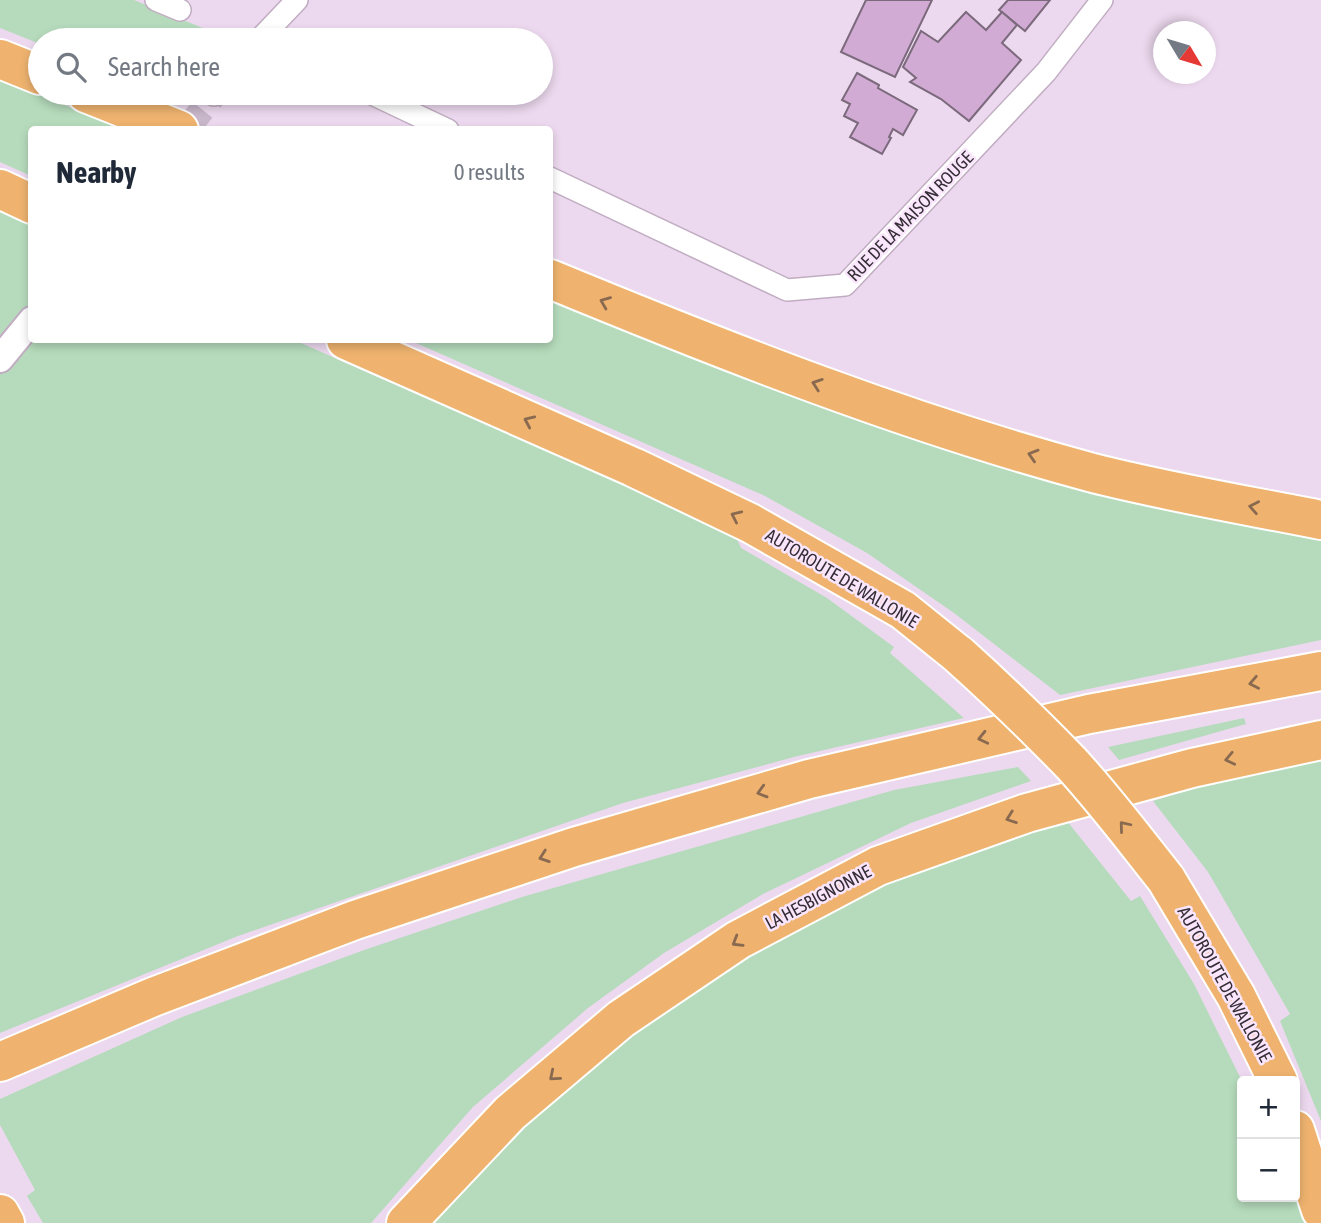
<!DOCTYPE html>
<meta charset="utf-8">
<style>
body{margin:0;font-family:"Asap Condensed",sans-serif;background:#f6f6f7;color:#1f2937}
.controls{position:absolute;right:21px;bottom:21px;display:grid;overflow:hidden;border-radius:7px;box-shadow:0 4px 10px #0003}
.controls button{width:63px;height:63px;display:grid;place-items:center;padding:0;border:0;border-bottom:2px solid #e0e1e3;background:#fff;color:#1f2937;font:35px sans-serif}
.compass{position:absolute;left:1153px;top:21px;width:63px;height:63px;border-radius:50%;background:#fff;box-shadow:0 4px 10px #0003;rotate:128deg}
.list{margin:0;padding:0;list-style:none}
h2{display:flex;justify-content:space-between;align-items:center;height:91px;margin:0;padding:0 28px;font-size:30px}
h2 small{font-size:23px;font-weight:400;color:#747a83}
.icon{flex:none;width:38px;height:38px;fill:none;stroke:currentColor;stroke-width:2;stroke-linecap:round;stroke-linejoin:round}
.map{position:relative;flex:none;width:1321px;height:1223px;overflow:hidden}
.search{position:absolute;background:#fff;box-shadow:0 4px 10px #0003;left:28px;top:28px;width:525px;height:77px;display:flex;align-items:center;gap:18px;box-sizing:border-box;padding:0 24px;border-radius:38px;color:#747a83;font-size:26px}
.panel{position:absolute;background:#fff;box-shadow:0 4px 10px #0003;left:28px;top:126px;width:525px;height:217px;border-radius:7px}
.map>svg:first-child{display:block}
.green{fill:#b6dbbc}
.building{fill:#d2abd5;stroke:#7b697c;stroke-width:2}
.lines{fill:none;stroke-linecap:round;stroke-linejoin:round}
.tertiary-tunnel{stroke:#c8b7ca;stroke-width:26;stroke-dasharray:26 13;stroke-linecap:butt}
.minor-casing{stroke:#c1adc2;stroke-width:24}
.tertiary-casing{stroke:#c1adc2;stroke-width:30}
.motorway-casing{stroke:#fff;stroke-width:42}
.minor{stroke:#fff;stroke-width:21}
.tertiary{stroke:#fff;stroke-width:26}
.motorway{stroke:#efb36f;stroke-width:38}
.motorway-bridge-casing{stroke:#fff;stroke-width:42;stroke-linecap:butt}
.motorway-bridge{stroke:#efb36f;stroke-width:38}
.oneway{stroke:#896a50}
.labels{text-anchor:middle;dominant-baseline:central;stroke-width:5;stroke-linejoin:round;paint-order:stroke}
.street-label{font-size:18px;fill:#362e36;stroke:#fae6fc}
</style>
<div class="map">
<svg width="1321" height="1223" viewBox="0 0 1321 1223">
<rect width="100%" height="100%" fill="#edd9ef"/>
<g class="green">
<path d="M0,0H134L220,35L216,40H40V44L0,28Z"/>
<path d="M0,79L125,129L32,130L31,176L0,162Z"/>
<path d="M0,211L31,225L32,340H294L735,534L741,548L827,598L894,647L890,653L964,718L798,756L623,803L238,936L0,1033Z"/>
<path d="M550,298L1321,537V640L1060,695L954,613L867,553L765,496L409,340H550Z"/>
<path d="M1244,718L1246,724L1119,760L1108,747Z"/>
<path d="M1321,759V1121L1280,1021L1290,1014L1208,872L1153,801L1215,782Z"/>
<path d="M1018,767L1031,781L911,823L763,894L664,953L588,1008L473,1107L371,1223H43L27,1196L35,1190L0,1125V1099L182,1017L364,950L522,897L894,790Z"/>
<path d="M1067,821L1131,901L1140,896L1194,984L1242,1081V1197H1295V1190L1298,1193L1307,1223H429L496,1150L614,1047L697,985L800,923L902,873Z"/>
</g>
<g class="building">
<path d="M866,0H932L895,77L841,52Z"/>
<path d="M1008,0H1050L1025,31L999,10Z"/>
<path d="M966,12L986,30L1002,12L1017,25L1002,43L1021,60L969,121L941,99L910,82L916,78L903,67L921,31L938,42Z"/>
<path d="M857,73L879,85L878,88L917,110L903,135L893,129L889,137L891,138L882,154L850,137L858,123L844,116L850,104L842,100Z"/>
</g>
<g class="lines">
<path class="tertiary-tunnel" d="M186,130L214,95"/>
<defs>
<g id="minor">
<path d="M156,0L180,10"/>
<path d="M259,40L297,0"/>
<path d="M370,93L448,130"/>
<path d="M214,95L216,93"/>
<path d="M550,178L787,290L845,285L1046,72L1102,0"/>
</g>
<path id="tertiary" d="M0,359L32,320"/>
<g id="motorway">
<path d="M0,59L40,75"/>
<path d="M86,93L179,130"/>
<path d="M0,189L32,204"/>
<path d="M550,279C727,352 907,423 1093,473C1168,492 1245,505 1321,520"/>
<path d="M346,340L633,467L750,523L903,610L959,655"/>
<path d="M1166,879L1236,996L1278,1081"/>
<path d="M0,1062L153,997L355,920L574,847L809,779L1089,714L1321,671"/>
<path d="M1295,1130L1321,1210"/>
<path d="M0,1214L5,1223"/>
<path d="M406,1223L510,1113L621,1019L738,940L878,866L1027,813L1192,768L1321,740"/>
</g>
</defs>
<use href="#minor" class="minor-casing"/>
<use href="#tertiary" class="tertiary-casing"/>
<use href="#motorway" class="motorway-casing"/>
<use href="#minor" class="minor"/>
<use href="#tertiary" class="tertiary"/>
<use href="#motorway" class="motorway"/>
<defs>
<path id="motorway-bridge" d="M959,655C998,690 1035,726 1071,763C1105,800 1135,840 1166,879"/>
</defs>
<use href="#motorway-bridge" class="motorway-bridge-casing"/>
<use href="#motorway-bridge" class="motorway-bridge"/>
</g>
<defs><path id="oneway-chevron" d="M-2-3.5L2.5 0L-2 3.5" fill="none" stroke-width="1.6" stroke-linecap="round" stroke-linejoin="round" transform="scale(1.75)"/></defs>
<g class="oneway">
<use href="#oneway-chevron" transform="translate(605 302) rotate(-158)"/>
<use href="#oneway-chevron" transform="translate(817 384) rotate(-161)"/>
<use href="#oneway-chevron" transform="translate(529 421) rotate(-156)"/>
<use href="#oneway-chevron" transform="translate(1033 455) rotate(-163)"/>
<use href="#oneway-chevron" transform="translate(1254 507) rotate(-169)"/>
<use href="#oneway-chevron" transform="translate(736 516) rotate(-155)"/>
<use href="#oneway-chevron" transform="translate(1254 683) rotate(169)"/>
<use href="#oneway-chevron" transform="translate(983 738) rotate(167)"/>
<use href="#oneway-chevron" transform="translate(1230 759) rotate(168)"/>
<use href="#oneway-chevron" transform="translate(762 792) rotate(164)"/>
<use href="#oneway-chevron" transform="translate(1011 818) rotate(160)"/>
<use href="#oneway-chevron" transform="translate(1124 826) rotate(-130)"/>
<use href="#oneway-chevron" transform="translate(544 857) rotate(161)"/>
<use href="#oneway-chevron" transform="translate(737 942) rotate(149)"/>
<use href="#oneway-chevron" transform="translate(554 1076) rotate(140)"/>
</g>
<g class="labels">
<g class="street-label">
<text transform="translate(910 216) rotate(-46)">RUE DE LA MAISON ROUGE</text>
<text transform="translate(842 578) rotate(31)">AUTOROUTE DE WALLONIE</text>
<text transform="translate(818 897) rotate(-28)">LA HESBIGNONNE</text>
<text transform="translate(1225 984) rotate(61)">AUTOROUTE DE WALLONIE</text>
</g>
</g>
</svg>
<div class="controls">
<button>+</button>
<button>−</button>
</div>
<svg class="compass" viewBox="-18 -18 36 36"><path d="M0-13l5 13h-10z" fill="#e53935"/><path d="M0 13l5-13h-10z" fill="#747a83"/></svg>
<div class="search"><svg class="icon" aria-label="search" viewBox="0 0 24 24"><circle cx="10" cy="10" r="6"/><path d="M15 15l6 6"/></svg>Search here</div>
<section class="panel">
<h2>Nearby<small>0 results</small></h2>
<ul class="list">
</ul>
</section>
</div>
